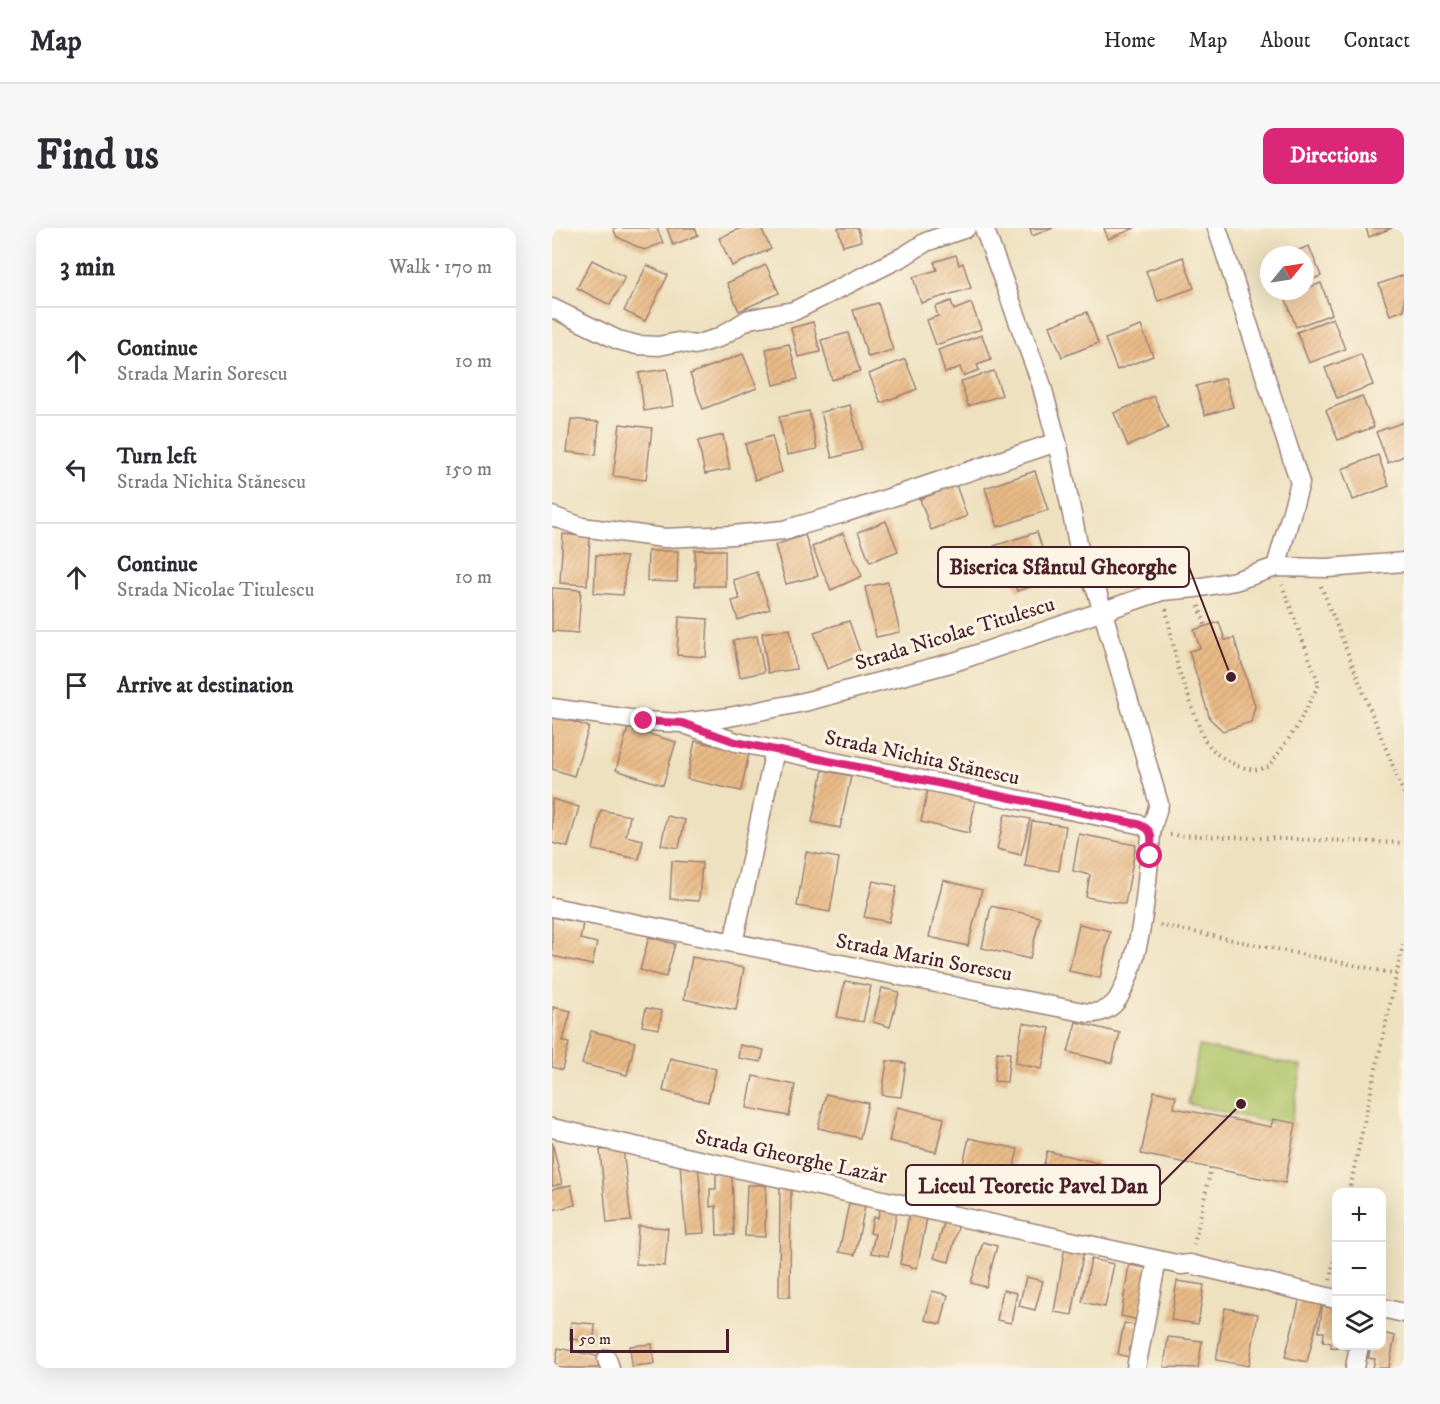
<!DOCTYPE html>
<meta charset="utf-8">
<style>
body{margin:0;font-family:"IM FELL DW Pica",serif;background:#f7f7f7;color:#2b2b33}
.controls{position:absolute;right:18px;bottom:18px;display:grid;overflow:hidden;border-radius:12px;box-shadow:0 6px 24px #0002}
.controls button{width:54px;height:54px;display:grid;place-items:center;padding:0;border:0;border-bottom:2px solid #e1e1e2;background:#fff;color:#2b2b33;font:30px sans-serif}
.compass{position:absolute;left:708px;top:18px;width:54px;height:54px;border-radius:50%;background:#fff;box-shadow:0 6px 24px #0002;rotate:60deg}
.scale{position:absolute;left:18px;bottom:15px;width:159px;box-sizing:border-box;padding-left:6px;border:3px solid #4a1f2b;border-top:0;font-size:16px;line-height:21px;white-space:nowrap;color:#4a1f2b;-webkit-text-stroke:4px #fcf5e5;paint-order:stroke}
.stop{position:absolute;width:18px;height:18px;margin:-14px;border:4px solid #db2777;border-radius:50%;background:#fff}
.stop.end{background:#db2777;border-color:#fff;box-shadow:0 2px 6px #0008}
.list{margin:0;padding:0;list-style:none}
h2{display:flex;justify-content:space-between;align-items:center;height:78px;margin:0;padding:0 24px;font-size:26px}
h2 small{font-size:20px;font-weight:400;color:#7c7c81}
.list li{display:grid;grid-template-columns:39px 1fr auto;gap:18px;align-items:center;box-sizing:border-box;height:108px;padding:0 24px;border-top:2px solid #e1e1e2}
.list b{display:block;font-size:22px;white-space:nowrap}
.list p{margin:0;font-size:20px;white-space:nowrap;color:#7c7c81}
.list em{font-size:20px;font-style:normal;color:#7c7c81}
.icon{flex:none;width:33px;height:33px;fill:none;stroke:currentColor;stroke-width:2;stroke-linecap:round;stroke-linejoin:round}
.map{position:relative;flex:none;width:852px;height:1140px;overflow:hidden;border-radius:12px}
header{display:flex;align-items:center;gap:36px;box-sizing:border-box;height:84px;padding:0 30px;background:#fff;border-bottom:2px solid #e1e1e2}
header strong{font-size:28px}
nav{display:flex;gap:33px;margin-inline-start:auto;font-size:21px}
.intro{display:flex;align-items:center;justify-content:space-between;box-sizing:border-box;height:144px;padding:0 36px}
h1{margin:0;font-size:42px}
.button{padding:15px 27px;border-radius:12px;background:#db2777;color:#fff;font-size:21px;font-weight:700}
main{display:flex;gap:36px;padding:0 36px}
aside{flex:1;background:#fff;border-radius:12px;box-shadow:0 6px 24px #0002}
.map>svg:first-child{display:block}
.garden{fill:#afc368;stroke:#7c714a;stroke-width:1.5}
.building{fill:url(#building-hatch)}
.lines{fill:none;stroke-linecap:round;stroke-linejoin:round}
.street-casing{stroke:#9c8076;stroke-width:21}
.path{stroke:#9c8076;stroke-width:4;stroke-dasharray:1.5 4.5;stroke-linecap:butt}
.street{stroke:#fff;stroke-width:18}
.route{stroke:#db2777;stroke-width:8}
.labels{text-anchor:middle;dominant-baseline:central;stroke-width:6;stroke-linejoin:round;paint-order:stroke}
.street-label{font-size:21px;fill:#4a1f2b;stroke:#fcf5e5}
.leader{fill:none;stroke:#4a1f2b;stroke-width:2}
.callout-dot{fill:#4a1f2b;stroke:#fcf5e5;stroke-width:2}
.callout{fill:#fcf5e5;stroke:#4a1f2b;stroke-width:2}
.callout-label{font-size:22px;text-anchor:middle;font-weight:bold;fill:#4a1f2b}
</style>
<header>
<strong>Map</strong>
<nav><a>Home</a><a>Map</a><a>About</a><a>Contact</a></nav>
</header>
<div class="intro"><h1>Find us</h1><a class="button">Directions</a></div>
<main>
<aside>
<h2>3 min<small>Walk · 170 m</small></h2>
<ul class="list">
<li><svg class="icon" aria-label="ahead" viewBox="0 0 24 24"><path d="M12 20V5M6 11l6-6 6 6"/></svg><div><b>Continue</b><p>Strada Marin Sorescu</p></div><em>10 m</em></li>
<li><svg class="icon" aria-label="left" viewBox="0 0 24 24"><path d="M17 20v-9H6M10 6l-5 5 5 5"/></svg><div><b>Turn left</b><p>Strada Nichita Stănescu</p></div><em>150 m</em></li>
<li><svg class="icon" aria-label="ahead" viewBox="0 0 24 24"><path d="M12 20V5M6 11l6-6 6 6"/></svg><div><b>Continue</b><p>Strada Nicolae Titulescu</p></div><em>10 m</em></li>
<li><svg class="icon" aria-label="arrive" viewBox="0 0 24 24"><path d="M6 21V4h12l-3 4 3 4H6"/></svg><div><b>Arrive at destination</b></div></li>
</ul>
</aside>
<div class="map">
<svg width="852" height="1140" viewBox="0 0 852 1140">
<defs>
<pattern id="building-hatch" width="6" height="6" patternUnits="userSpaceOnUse" patternTransform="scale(1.5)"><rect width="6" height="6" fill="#e9ba86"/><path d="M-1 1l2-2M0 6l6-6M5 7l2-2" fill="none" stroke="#c99f74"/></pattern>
</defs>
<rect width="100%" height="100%" fill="#fcf5e5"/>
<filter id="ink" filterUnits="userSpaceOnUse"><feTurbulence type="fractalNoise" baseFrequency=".0167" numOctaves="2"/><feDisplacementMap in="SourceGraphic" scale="12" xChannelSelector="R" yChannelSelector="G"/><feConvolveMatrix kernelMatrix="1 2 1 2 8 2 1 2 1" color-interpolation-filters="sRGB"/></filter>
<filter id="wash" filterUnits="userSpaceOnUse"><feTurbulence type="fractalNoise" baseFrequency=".008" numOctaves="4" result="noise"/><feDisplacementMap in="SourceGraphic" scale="24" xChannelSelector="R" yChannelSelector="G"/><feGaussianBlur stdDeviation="1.35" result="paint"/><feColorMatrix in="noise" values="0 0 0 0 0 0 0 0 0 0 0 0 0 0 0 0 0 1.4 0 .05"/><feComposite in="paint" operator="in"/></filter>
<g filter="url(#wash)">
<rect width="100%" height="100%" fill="#eee1c0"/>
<path class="garden" d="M647,818L750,838L738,899L636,876Z"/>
<g id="blocks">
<g class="building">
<path d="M61,0H105L111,15L92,22L65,9Z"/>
<path d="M115,0H143L146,7L121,17Z"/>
<path d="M189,0H209L219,21L180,38L167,10Z"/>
<path d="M286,0H306L309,13L291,18Z"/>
<path d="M478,0H501L480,8Z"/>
<path d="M552,0H583L556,11Z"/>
<path d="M814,0H840L817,9Z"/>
<path d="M757,18L769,48L753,54V27H734Z"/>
<path d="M404,27L407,37L411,35L419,60L369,75L361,49L385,42L382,34Z"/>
<path d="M631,29L642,60L606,73L594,43Z"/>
<path d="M40,32L73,49L58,77L25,60Z"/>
<path d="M95,37L116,47L93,93L72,83Z"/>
<path d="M214,37L227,65L187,83L175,55Z"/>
<path d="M852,47V82L838,87L827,56Z"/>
<path d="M769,55L780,86L744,99L733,69L753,63V61Z"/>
<path d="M399,73L402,82L419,75L429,101L384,117L375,92L386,88L383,79Z"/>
<path d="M326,75L341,122L316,129L301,82Z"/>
<path d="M535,84L546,115L510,129L498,98Z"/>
<path d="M781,90L793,121L757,135L745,104Z"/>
<path d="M261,94L268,124L246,129L239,100Z"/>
<path d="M589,98L601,128L565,142L553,111Z"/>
<path d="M296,105L308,143L280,152L269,112Z"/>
<path d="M430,107L439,132L425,137L427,142L411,148L408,139L393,145L386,122Z"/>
<path d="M237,116L246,151L222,157L214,121Z"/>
<path d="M191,126L205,160L151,181L138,146Z"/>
<path d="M809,126L821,157L785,170L773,140Z"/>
<path d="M353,131L365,161L329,175L317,146Z"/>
<path d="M115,141L121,178L92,183L87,145Z"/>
<path d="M442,143L450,167L416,178L409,153Z"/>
<path d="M673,150L681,179L653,187L644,158Z"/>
<path d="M602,168L616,200L576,218L562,185Z"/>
<path d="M810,168L822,199L786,212L774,182Z"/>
<path d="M298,177L310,222L280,230L269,184Z"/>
<path d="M257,183L265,221L235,227L227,189Z"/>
<path d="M19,191L47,194L44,227L15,224Z"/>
<path d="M852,194V228L836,235L824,204Z"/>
<path d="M68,196L100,200L94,252L61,248Z"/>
<path d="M171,207L178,241L153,246L146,213Z"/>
<path d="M220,208L230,244L203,252L193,216Z"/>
<path d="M826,227L837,258L801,272L790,241Z"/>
<path d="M483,243L496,282L446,299L433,260Z"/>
<path d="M404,257L415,288L379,302L368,271Z"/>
<path d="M334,293L346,323L318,334L306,304Z"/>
<path d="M485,304L500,352L465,363L458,342L450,344L442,318Z"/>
<path d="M291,305L310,348L279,362L260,319Z"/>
<path d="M11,306L38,309L35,357L8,355Z"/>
<path d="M253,307L266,348L234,356L223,317Z"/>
<rect x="143" y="322" width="30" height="36"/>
<path d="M96,323H126L125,354L95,353Z"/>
<path d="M44,327L74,329L71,367L42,365Z"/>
<path d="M205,344L218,381L186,392L180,373L188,371L181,352Z"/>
<path d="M336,354L348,404L324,409L313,359Z"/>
<path d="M0,360L29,362L26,405L0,403Z"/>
<path d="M127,389L156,391L154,429L125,427Z"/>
<path d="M297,393L309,427L275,441L262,404Z"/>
<path d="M667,394L673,412L682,410L703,478L699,494L671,503L658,491L637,423L648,420L642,402Z"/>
<path d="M238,401L244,441L216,445L210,405Z"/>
<path d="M205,408L212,444L188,449L181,412Z"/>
<path d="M0,487L37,499L22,548L0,541Z"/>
<path d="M76,500L124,514L111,557L64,542Z"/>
<path d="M143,513L197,525L189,563L135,551Z"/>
<path d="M271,542L299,548L288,600L260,594Z"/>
<path d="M376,561L424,571L417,605L369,594Z"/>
<path d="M0,571L27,579L16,619L0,615Z"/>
<path d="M49,582L78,588L74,608L91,612L87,631L41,622Z"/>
<path d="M453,586L478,591L469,627L445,621Z"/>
<path d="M115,588L133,592L127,620L109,617Z"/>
<path d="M480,593L514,598L507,643L473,638Z"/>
<path d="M527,606L584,617L573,676L534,669L538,647L521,643Z"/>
<path d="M254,624L287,630L278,684L245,678Z"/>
<path d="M120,633L150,635L147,673L118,671Z"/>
<path d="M391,652L430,662L416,718L377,709Z"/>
<path d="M321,653L345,658L337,694L312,689Z"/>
<path d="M439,678L488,689L478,731L430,720Z"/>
<path d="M0,689L31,695L28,711L45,715L40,737L0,728Z"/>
<path d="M527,696L558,703L548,750L517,743Z"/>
<path d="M97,709L123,716L114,749L88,742Z"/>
<path d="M140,729L192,740L184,782L132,771Z"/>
<path d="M293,753L319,758L311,794L285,789Z"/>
<path d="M330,760L347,764L338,799L321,794Z"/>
<path d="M1,779L19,783L11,813L17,815L10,842L0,839Z"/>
<path d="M94,780L110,783L107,801L90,798Z"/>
<path d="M524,794L568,805L560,835L516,824Z"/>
<path d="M471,795L498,800L490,841L463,835Z"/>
<path d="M39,803L83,814L75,847L30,836Z"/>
<path d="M188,817L212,822L209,834L186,830Z"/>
<path d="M445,824L458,825L455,854L442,853Z"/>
<path d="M118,830L164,841L156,874L111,863Z"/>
<path d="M335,833L354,835L349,869L330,867Z"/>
<path d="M201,848L243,857L237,888L195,880Z"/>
<path d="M602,863L624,868L622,880L719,899L721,891L744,895L733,955L589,926Z"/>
<path d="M274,866L316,875L308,910L266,900Z"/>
<path d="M345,879L392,890L384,924L337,913Z"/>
<path d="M417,910L466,921L458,957L409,945Z"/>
<path d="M0,914L10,956L0,958Z"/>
<path d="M71,920L79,993L55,995L48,922Z"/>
<path d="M495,923L547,935L539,967L488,955Z"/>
<path d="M146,935L152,1005L134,1006L128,936Z"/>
<path d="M164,946H180L182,1007H165L164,978L158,979V961H164Z"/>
<path d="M19,957L23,977L0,982V961Z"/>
<path d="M195,957H214L213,1009L193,1008Z"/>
<path d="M228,959H239L238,1069H227Z"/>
<path d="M297,975L313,978L303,1027L287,1024Z"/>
<path d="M328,980L345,984L336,1028L319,1025L323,1006L318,1005L321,989L326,990Z"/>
<path d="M357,987L375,990L365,1040L348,1036Z"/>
<path d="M394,988L408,992L397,1034L382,1030Z"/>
<path d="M86,998L116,1000L113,1038L84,1036Z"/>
<path d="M431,1014L445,1018L434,1059L419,1055Z"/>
<path d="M513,1018L532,1021L520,1087L502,1084Z"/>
<path d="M539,1031L562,1036L553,1079L530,1074Z"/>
<path d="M577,1037L595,1040L587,1092L569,1088Z"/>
<path d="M474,1049L491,1053L483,1082L467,1078Z"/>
<path d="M625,1053L652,1057L646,1096L619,1092Z"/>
<path d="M451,1062L465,1065L459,1095L445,1092Z"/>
<path d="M380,1063L396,1067L389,1096L373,1092Z"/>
<path d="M749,1066L771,1071L755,1134L733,1129Z"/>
<path d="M771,1074L784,1076V1118H795V1121L779,1119V1115L771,1113L772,1104H767Z"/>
<path d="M673,1080L706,1086L697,1138L664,1132Z"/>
<path d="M19,1094L43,1096L42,1113L18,1111Z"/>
<path d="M572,1095L586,1098L580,1130L566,1126Z"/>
<path d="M830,1105L843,1108L837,1140H821L823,1131L816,1130L819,1118H830Z"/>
<path d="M616,1109L650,1113L646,1140L612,1139Z"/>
<path d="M100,1116L102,1136L80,1138L78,1118Z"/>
<path d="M6,1120L49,1129L46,1140H3Z"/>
</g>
</g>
</g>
<g filter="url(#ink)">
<use href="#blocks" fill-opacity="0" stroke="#9c8076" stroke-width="1.5"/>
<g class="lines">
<defs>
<g id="street">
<path d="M665,0L748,255L724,339"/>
<path d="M0,80L66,112L85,117L107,118L126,114L143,117L166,110L197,91L242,83L352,28L374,14L414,0"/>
<path d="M0,288L30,299L112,310L180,307L232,302L295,284L505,214"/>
<path d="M0,480L92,493L130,495L177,489L252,474L402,434L610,363L644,360L683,353L724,339L776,340L852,334"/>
<path d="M135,497L184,514L586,596L595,599L599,606"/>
<path d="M0,679L536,785C548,786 561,780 567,769C591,726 595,656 599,607C600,597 604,586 607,576L545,364L529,330L505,214L489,155L432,0"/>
<path d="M181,715L223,522"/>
<path d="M0,900L629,1037L638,1036L784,1071"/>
<path d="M830,1080L852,1085"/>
<path d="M55,1131L58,1140"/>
<path d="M584,1140L605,1032"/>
<path d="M803,1140L807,1118"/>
</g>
</defs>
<use href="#street" class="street-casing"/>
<g class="path">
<path d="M769,358L852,566"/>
<path d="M647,378L653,397"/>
<path d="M614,381L626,440L652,512L665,526L685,538L702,542L717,539L744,500L767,456L730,357"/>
<path d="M618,607L852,615"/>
<path d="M608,697L845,746"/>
<path d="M797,964L852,712"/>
<path d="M642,1017L659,940"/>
<path d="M778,1052L784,1021"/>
</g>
<use href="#street" class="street"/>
</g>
</g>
<g class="lines" filter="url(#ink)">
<path class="route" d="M92,493L130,495L184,514L586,596C604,602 599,612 598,628"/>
</g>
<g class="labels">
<g class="street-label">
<text transform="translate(403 406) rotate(-17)">Strada Nicolae Titulescu</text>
<text transform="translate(370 530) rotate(12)">Strada Nichita Stănescu</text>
<text transform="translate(372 730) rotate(11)">Strada Marin Sorescu</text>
<text transform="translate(239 929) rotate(12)">Strada Gheorghe Lazăr</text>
</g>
</g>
<path class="leader" d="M679 449L637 339M689 876L608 957"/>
<g class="callout-dot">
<circle cx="679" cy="449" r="6"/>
<circle cx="689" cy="876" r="6"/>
</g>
<g class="callout">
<rect x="386" y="319" width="251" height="40" rx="6"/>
<rect x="354" y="937" width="254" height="40" rx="6"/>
</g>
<g class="callout-label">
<text x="511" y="346">Biserica Sfântul Gheorghe</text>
<text x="481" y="965">Liceul Teoretic Pavel Dan</text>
</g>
</svg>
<div class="controls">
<button>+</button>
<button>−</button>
<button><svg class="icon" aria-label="layers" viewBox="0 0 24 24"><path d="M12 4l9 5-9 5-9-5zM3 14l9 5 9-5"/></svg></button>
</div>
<svg class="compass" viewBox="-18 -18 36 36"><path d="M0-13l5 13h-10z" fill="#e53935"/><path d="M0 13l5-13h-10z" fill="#7c7c81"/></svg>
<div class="scale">50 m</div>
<div class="stop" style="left:598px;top:628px"></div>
<div class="stop end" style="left:92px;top:493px"></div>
</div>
</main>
